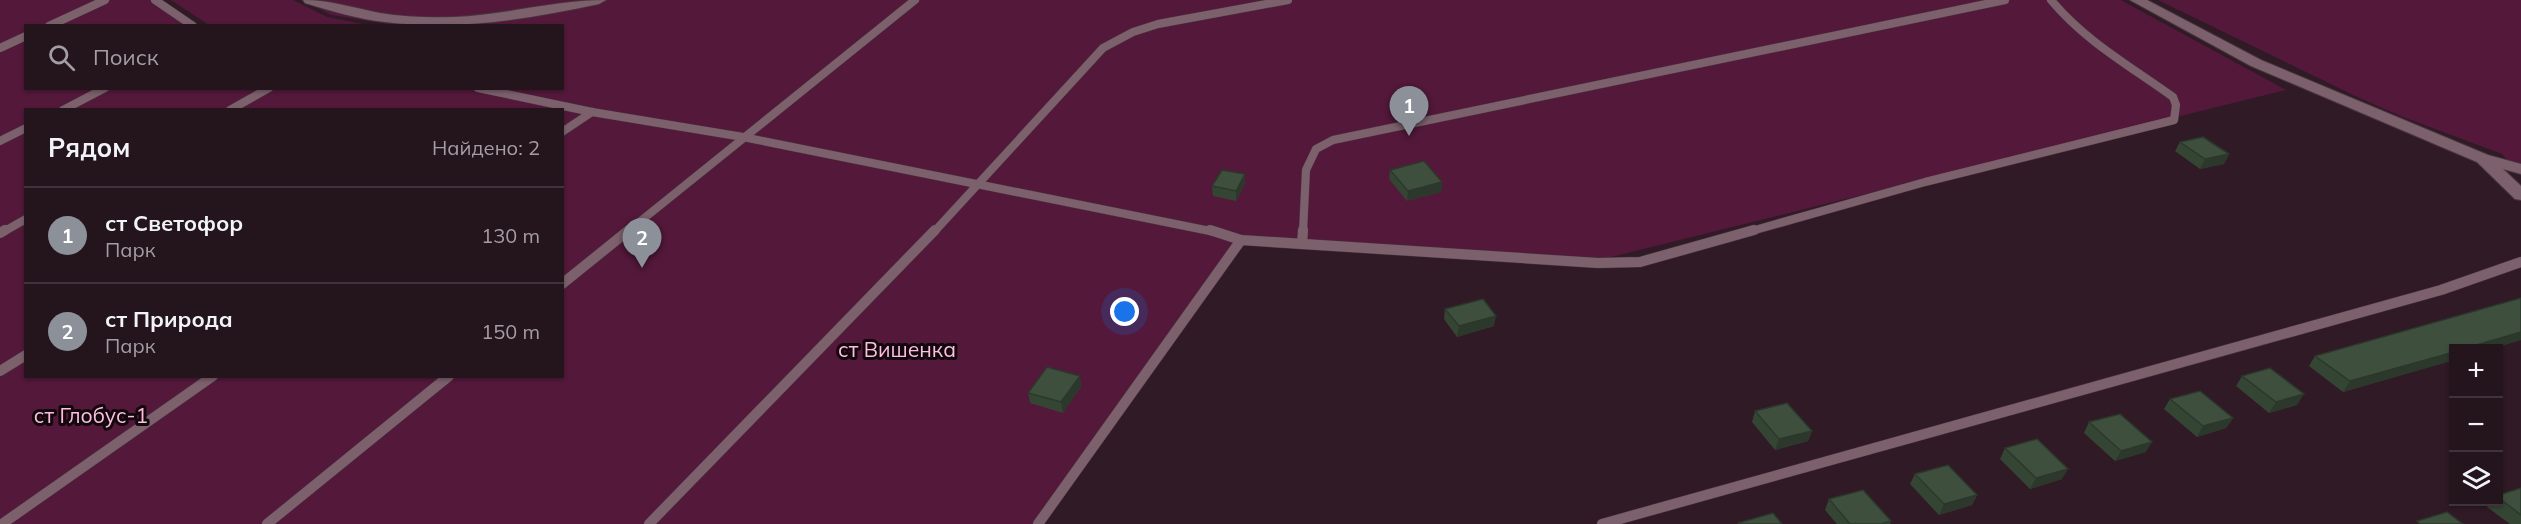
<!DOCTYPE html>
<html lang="ru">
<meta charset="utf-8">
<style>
body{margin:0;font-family:Mulish,sans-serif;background:#2c1d25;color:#f1f3f6}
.controls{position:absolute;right:18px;bottom:18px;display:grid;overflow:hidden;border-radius:0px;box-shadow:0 2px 4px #0004}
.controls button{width:54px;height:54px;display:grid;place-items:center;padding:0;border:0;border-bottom:2px solid #41333b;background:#24141c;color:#f1f3f6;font:30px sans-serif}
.you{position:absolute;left:1125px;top:312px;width:21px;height:21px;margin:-15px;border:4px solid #fff;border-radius:50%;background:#1a73e8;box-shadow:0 0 0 9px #1a73e833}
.badge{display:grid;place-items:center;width:39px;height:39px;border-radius:50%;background:#8c9099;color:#fff;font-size:20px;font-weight:700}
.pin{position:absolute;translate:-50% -50px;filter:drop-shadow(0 2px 3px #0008)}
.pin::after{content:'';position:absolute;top:32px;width:21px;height:18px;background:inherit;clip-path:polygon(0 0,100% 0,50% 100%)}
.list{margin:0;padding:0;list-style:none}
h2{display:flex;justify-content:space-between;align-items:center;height:78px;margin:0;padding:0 24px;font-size:26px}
h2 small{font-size:20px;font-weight:400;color:#a39ea3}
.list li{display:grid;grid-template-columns:39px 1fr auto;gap:18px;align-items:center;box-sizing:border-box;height:96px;padding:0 24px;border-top:2px solid #41333b}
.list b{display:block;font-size:22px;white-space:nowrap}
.list p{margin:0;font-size:20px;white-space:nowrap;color:#a39ea3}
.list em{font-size:20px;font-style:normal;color:#a39ea3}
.icon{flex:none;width:33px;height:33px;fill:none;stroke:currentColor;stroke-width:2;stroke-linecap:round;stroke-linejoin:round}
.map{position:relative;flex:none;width:2521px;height:524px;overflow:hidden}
.search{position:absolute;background:#24141c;box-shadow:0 2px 4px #0004;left:24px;top:24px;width:540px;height:66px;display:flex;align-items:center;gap:15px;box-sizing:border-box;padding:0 21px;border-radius:0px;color:#a39ea3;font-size:22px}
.panel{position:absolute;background:#24141c;box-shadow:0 2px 4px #0004;left:24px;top:108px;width:540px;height:270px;border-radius:0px}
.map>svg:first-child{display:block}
.green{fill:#53183a;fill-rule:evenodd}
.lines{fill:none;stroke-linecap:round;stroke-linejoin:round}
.lane-far1-casing{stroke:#47353e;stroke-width:9}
.lane-casing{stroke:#47353e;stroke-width:11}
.street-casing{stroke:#47353e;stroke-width:2}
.lane-far1{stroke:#7c616d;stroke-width:8}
.lane{stroke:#7c616d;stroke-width:10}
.street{fill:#7c616d;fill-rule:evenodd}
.wall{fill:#354534}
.shaded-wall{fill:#2b382b}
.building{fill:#3e503d;stroke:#2b382b;stroke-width:1.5}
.labels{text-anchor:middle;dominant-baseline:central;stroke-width:6;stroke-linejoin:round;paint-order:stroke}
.park-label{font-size:21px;fill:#febedd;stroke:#12080d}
</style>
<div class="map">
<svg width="2521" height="524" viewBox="0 0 2521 524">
<rect width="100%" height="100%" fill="#301a25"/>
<g class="green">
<path d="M0,0H150L184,25L26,26V88H562V26L484,25L486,23L395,25L331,15L303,0H2121L2286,90L1591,262L1247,239L1042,524H0ZM26,110H562V376H26Z"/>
<path d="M171,0H293L327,17L368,25H209Z"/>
<path d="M2158,0H2521V176L2502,154L2403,117L2353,95Z"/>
</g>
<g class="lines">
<defs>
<g id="lane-far1">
<path d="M155,0L193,26"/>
<path d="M49,26L105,0"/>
<path d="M0,48L26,36"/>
<path d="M478,88L592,112L743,137L1215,232"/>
<path d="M63,110L105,88"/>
<path d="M230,110L269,88"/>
<path d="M562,132L592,112"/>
<path d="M0,141L26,128"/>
<path d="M3,232L26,219"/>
<path d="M627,232L915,0"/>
<path d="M934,232L1103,48L1133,32L1158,24L1288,0"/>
<path d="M1303,232L1306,170L1316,149L1333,140L2005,0"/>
<path d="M1748,232L1925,182L2174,120L2176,105L2173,97C2130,66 2085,41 2051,0"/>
</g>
<g id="lane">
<path d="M1210,230L1241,240L1598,263L1640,262L1754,230"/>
<path d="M0,233L5,230"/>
<path d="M1302,244L1303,230"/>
<path d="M562,284L629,230"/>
<path d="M0,371L26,355"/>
<path d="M2,524L213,376"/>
<path d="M267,524L449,376"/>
<path d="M649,524L935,230"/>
<path d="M1038,524L1241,240"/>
<path d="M1602,524L2441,290L2521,262"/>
</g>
<g id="street">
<path d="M303,0C330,0 354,8 380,13C404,17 430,18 454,17C505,15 555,0 606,0L599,4C528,19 458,31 385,22C358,19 331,11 305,3Z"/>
<path d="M2130,0H2147L2261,60L2488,155L2521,164V174L2503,169L2521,186V200L2515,199L2477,162L2251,66Z"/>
</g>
</defs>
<use href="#lane-far1" class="lane-far1-casing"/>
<use href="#lane" class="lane-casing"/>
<use href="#street" class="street-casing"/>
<use href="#lane-far1" class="lane-far1"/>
<use href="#lane" class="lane"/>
<use href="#street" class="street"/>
</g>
<g class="wall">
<path d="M2180,142L2229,154L2224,164L2200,169L2175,151Z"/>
<path d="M1390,170L1442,182L1441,192L1407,201L1389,179Z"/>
<path d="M1245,184L1236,201L1213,196L1212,186Z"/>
<path d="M2521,298V340L2494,348H2454V360L2343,392L2309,366L2315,356Z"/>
<path d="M1445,309L1494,326L1457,337L1444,319Z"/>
<path d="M1080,376L1081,387L1063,413L1030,403L1028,393Z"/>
<path d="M2242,376L2297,405L2269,413L2236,386Z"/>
<path d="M2170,399L2233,418L2226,428L2197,437L2164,409Z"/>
<path d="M1755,411L1812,431L1808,441L1775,450L1752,422Z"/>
<path d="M2089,422L2146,452L2115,461L2084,433Z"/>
<path d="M2005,448L2062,479L2030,489L2000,459Z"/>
<path d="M1915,474L1977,495L1972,505L1939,515L1910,484Z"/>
<path d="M2521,488V524H2510L2487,507L2491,501H2499V495Z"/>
<path d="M1829,499L1891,521L1890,524H1837L1825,510Z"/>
</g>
<g class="shaded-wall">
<path d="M2229,154L2224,164L2200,169L2205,159Z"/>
<path d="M1245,174V184L1236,201V191Z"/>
<path d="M1442,182L1441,192L1407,201L1408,191Z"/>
<path d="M1496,316L1494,326L1457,337L1459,326Z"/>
<path d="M2521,332V340L2494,348H2466Z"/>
<path d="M2454,352V360L2343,392L2350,381Z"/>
<path d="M1080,376L1081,387L1063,413L1061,402Z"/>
<path d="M2304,394L2297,405L2269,413L2276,402Z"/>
<path d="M2233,418L2226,428L2197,437L2203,426Z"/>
<path d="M1812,431L1808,441L1775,450L1779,439Z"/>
<path d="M2152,442L2146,452L2115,461L2121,451Z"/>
<path d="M2068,469L2062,479L2030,489L2036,478Z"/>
<path d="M1977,495L1972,505L1939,515L1944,504Z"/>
</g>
<g class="building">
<path d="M2203,137L2229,154L2205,159L2180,142Z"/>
<path d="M1424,161L1442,182L1408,191L1390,170Z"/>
<path d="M1222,170L1245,174L1236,191L1212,186Z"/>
<path d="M2521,298V332L2466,348H2454V352L2350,381L2315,356Z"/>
<path d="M1483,299L1496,316L1459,326L1445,309Z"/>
<path d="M1047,367L1080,376L1061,402L1028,393Z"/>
<path d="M2270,368L2304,394L2276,402L2242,376Z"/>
<path d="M2200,391L2233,418L2203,426L2170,399Z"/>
<path d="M1787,403L1812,431L1779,439L1755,411Z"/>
<path d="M2120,414L2152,442L2121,451L2089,422Z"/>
<path d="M2037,439L2068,469L2036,478L2005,448Z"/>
<path d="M1948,465L1977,495L1944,504L1915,474Z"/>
<path d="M2521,488V515L2499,498V495Z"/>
<path d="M1863,490L1891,521L1881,524H1850L1829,499Z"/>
<path d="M2447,512L2463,524H2420L2417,521Z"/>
<path d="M1773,513L1782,524H1738V523Z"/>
</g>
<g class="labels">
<g class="park-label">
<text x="897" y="349">ст Вишенка</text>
<text x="91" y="415">ст Глобус-1</text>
</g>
</g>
</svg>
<div class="controls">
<button>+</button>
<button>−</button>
<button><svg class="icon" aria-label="layers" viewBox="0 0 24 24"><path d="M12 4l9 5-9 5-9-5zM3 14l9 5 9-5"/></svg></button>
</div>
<div class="you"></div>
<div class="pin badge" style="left:1409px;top:136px">1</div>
<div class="pin badge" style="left:642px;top:268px">2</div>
<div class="search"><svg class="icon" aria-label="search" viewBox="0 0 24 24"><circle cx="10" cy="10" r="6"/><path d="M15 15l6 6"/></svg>Поиск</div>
<section class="panel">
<h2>Рядом<small>Найдено: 2</small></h2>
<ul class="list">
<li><span class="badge">1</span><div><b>ст Светофор</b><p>Парк</p></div><em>130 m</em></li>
<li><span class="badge">2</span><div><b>ст Природа</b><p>Парк</p></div><em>150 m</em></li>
</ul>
</section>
</div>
